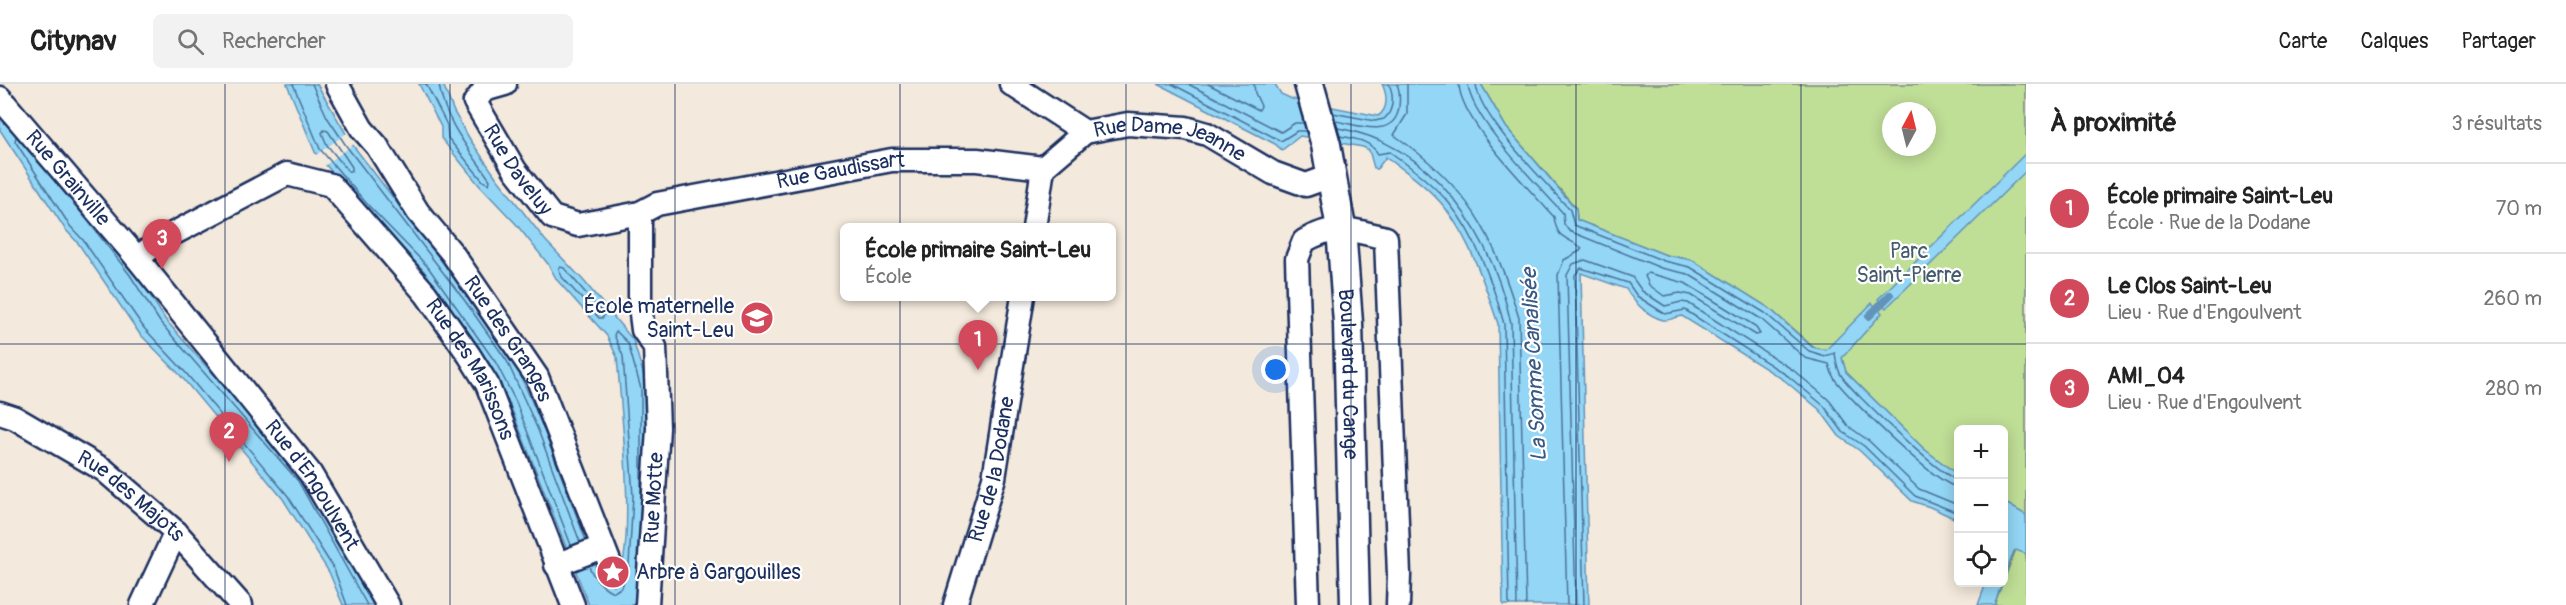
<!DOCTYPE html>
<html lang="fr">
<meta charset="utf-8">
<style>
body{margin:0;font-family:Pangolin,sans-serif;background:#f2f2f2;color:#222}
.controls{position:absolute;right:18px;bottom:18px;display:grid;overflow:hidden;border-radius:9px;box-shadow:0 3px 15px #0003}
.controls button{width:54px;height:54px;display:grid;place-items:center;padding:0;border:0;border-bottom:2px solid #e0e0e0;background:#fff;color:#222;font:30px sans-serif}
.compass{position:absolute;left:1882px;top:18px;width:54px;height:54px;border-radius:50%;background:#fff;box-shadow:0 3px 15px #0003;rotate:7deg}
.you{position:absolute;left:1276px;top:286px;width:21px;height:21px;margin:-15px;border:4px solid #fff;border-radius:50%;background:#1a73e8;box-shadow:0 0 0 9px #1a73e833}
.badge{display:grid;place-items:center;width:39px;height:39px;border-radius:50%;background:#d1495b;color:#fff;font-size:20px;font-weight:700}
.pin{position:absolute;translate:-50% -50px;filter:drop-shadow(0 2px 3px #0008)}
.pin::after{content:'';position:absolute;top:32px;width:21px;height:18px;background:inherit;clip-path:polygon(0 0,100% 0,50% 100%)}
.popup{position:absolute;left:840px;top:139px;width:276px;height:78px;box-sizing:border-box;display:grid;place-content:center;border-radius:9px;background:#fff;filter:drop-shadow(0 2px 4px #0005);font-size:20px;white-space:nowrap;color:#767676}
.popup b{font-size:22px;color:#222}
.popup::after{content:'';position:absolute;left:50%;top:100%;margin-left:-12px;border:12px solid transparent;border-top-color:#fff}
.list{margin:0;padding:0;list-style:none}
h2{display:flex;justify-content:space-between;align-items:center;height:78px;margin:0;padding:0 24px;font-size:26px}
h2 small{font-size:20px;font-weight:400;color:#767676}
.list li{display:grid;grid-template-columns:39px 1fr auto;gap:18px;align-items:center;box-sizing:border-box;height:90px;padding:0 24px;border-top:2px solid #e0e0e0}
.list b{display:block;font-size:22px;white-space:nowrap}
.list p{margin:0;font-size:20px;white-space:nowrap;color:#767676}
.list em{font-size:20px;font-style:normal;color:#767676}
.icon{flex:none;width:33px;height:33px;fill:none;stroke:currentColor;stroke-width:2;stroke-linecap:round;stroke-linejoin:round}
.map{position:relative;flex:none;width:2026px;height:521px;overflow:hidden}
header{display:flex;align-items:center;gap:36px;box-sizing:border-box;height:84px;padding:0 30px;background:#fff;border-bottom:2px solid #e0e0e0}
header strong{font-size:28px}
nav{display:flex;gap:33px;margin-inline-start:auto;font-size:21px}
.search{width:420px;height:54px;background:#f2f2f2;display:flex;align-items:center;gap:15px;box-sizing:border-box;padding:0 21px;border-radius:9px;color:#767676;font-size:22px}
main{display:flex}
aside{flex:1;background:#fff}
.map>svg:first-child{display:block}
.green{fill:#bfde96;stroke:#6d867a;stroke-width:1.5;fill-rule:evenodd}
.water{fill:#93d6f5;stroke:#6393b9;stroke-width:1.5}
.pier{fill:#f3e9dc}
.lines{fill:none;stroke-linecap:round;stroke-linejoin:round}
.shore{stroke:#4b729a;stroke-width:1.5}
.stream{stroke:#6393b9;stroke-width:8}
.minor-casing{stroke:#1b2f5e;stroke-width:27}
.tertiary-casing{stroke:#1b2f5e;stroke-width:33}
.minor{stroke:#fff;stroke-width:22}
.tertiary{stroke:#fff;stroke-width:28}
.grid{fill:none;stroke:#1b2f5e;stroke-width:1.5;stroke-opacity:0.55}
.labels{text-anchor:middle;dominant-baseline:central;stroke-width:4.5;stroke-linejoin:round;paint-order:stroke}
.street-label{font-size:21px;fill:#1b2f5e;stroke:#fff}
.park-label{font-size:21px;fill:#445b6c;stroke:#fff}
.poi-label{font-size:21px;fill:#1b2f5e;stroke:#fff;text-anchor:end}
.water-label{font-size:22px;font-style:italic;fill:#395984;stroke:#fff}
</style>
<header>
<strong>Citynav</strong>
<div class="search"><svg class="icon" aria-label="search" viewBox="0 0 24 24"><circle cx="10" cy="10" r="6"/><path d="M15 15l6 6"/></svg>Rechercher</div>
<nav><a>Carte</a><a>Calques</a><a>Partager</a></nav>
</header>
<main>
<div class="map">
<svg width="2026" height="521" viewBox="0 0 2026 521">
<rect width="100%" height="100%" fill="#f3e9dc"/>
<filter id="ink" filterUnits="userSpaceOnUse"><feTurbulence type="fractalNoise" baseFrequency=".0167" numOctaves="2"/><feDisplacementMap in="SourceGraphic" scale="12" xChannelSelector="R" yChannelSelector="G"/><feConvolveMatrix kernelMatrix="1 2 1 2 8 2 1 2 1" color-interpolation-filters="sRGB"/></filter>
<g filter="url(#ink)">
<path class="green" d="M1481,0H2026V521H1994L2016,465L2010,422L2004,418V346H1958V391L1924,365L1846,288L1842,274L1812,262L1769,224L1692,176L1666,171L1577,136L1576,124L1506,43ZM1891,27H1927V63H1891Z"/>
<g class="water">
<path d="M287,0H317L352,60L470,214L513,274L543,344L597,486L614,502C639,475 620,314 617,273L607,252L557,196L548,180L516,140L479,101L441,54V43L419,0H443L454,28L471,57L496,93L545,156L583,196L633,256L648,305L645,497L635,521H589L510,321L491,282L424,187L363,125L315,68Z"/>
<path d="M1158,0H1275L1281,10L1292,15L1378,32C1389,25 1387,10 1382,0H1481L1506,43L1576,125L1577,136L1666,171L1692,176L1769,224L1812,263L1826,266L1872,219L1882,229L1842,274L1846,288L1924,365L1958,391V436L1930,423L1912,417L1860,367L1839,352L1820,326L1784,296L1682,232C1676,233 1669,237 1663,236C1648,232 1633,218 1626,205L1581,189L1589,521H1503L1498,240C1485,201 1471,158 1446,125C1430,104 1407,88 1386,73L1377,85L1374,84L1369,66L1363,63L1300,52L1282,66L1275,60Z"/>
<path d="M0,23L135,187L165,235L303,394L374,521H343L329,488L283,415L180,291L139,249L78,159L65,145L0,46Z"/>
<path d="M2026,69V87L1886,224L1878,215Z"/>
<path d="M2004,418L2026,431V470L2016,466L2014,467L2004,495Z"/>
<path d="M1986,499H2002L1994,521H1978Z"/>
</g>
<path class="pier" d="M347,49L354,60L324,82L316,71Z"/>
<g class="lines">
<g class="shore">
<path d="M293,0L320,65L368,121L428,183L496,279L516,318L571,461"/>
<path d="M312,0L327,33L347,63L465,217L507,277L538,346L580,458"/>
<path d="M426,0L447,41L448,54L483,97L489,100L490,96C471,68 443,35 439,0"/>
<path d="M1172,0L1281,57L1297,47H1306"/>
<path d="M1188,0L1281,48L1295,39H1303"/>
<path d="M1208,0L1259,26L1261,22L1255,9L1254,0"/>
<path d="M1407,0V30L1394,51C1469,103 1493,149 1519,234L1526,521"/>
<path d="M1459,0C1460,37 1529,104 1554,133C1557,156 1566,152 1582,164L1580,167L1564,176L1558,191L1567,521"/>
<path d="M1468,0C1470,34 1539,102 1563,129L1564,140L1569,147L1661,184L1688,190L1761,235L1805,274L1829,280C1831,286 1832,292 1836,297C1852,317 1937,402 1958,403"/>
<path d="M1476,0C1479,34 1547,99 1570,126L1574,141L1664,177L1690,183L1765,229L1809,267L1825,272L1835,269C1836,276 1837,285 1841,291C1851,308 1943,394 1958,396"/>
<path d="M1333,29L1375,37L1384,35C1394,27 1394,11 1389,0"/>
<path d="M1336,37C1357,41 1395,56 1399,23C1400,15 1400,7 1397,0"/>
<path d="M1338,44C1433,60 1491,149 1511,239L1517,521"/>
<path d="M324,46L328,47L352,83V87H348L327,61L322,49Z"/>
<path d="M1340,52C1355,55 1370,56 1378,70L1390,68C1411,83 1432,99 1449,119C1476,152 1493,199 1504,240L1509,521"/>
<path d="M16,53L15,57L70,142L83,156L144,244L185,288L288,412L334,485L347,521"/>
<path d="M77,123L130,191L160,238L298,397L367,521"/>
<path d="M560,183L564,184L604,230L603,234H599L562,193L559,186Z"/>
<path d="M1648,189L1685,199L1755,242L1760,250L1756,251L1691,211L1680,209L1664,212L1649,201L1645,192Z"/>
<path d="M589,482C592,492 604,505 614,508L622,503L629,481L633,412L623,272L614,251L616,247L628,259L641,305V418"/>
<path d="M1576,521L1567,191L1573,180L1585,176L1632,193L1642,207L1665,222L1681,218L1688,219L1793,286L1829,316L1848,342L1869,357L1919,405L1958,421"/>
<path d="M1584,521L1575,191L1581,184L1628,199L1637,212L1665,230L1685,226L1788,292L1824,322L1843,348L1864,362L1915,412L1958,429"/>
</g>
<path class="stream" d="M1869,232L1890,211"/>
<defs>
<g id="minor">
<path id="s1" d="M337,0L362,45L377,62L418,128L452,169L537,293L612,485"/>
<path id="s2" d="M505,0L484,6L475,18L515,86L552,133L578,141L640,129V222L643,246L655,263L658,344L647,521"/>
<path id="s3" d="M1011,0L1085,48L1128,40L1186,44L1207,50L1273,89L1306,101L1331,92"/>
<path id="s4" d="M0,14L137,174L310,389L388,521"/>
<path id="s5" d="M640,129L657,120L892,76H977L1043,84"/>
<path d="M1034,144L1043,84L1085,48"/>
<path id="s6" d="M137,174L163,155L287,90L331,101L426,210L469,271L487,300L573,521"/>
<path id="s7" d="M0,329L15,334L104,386L176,448L241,521"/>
<path d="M556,481L602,463"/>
<path d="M142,521L176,448"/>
<path id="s8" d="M955,521L994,394L1023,212"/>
<path d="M1308,521L1297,175L1304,157C1338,138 1350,146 1386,154L1399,491L1398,521"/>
</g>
<g id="tertiary">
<path id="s9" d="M1309,0L1326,61L1341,144L1348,239L1355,521"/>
</g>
</defs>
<use href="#minor" class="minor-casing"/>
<use href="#tertiary" class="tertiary-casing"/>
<use href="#minor" class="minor"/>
<use href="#tertiary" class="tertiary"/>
</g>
</g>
<path class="grid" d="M225,0V521M450,0V521M675,0V521M900,0V521M1126,0V521M1351,0V521M1576,0V521M1801,0V521M0,260H2026"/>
<defs>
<symbol id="school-disc" viewBox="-11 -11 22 22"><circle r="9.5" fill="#d1495b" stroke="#fff"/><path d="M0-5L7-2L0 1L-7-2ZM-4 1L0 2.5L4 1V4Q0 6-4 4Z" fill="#fff"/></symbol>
<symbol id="sight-disc" viewBox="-11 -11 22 22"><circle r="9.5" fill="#d1495b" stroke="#fff"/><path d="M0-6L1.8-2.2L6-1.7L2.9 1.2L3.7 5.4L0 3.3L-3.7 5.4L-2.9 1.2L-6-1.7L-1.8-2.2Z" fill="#fff"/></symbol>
</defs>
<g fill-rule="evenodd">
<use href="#school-disc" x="738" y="215" width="38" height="38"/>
<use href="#sight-disc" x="594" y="469" width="38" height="38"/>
</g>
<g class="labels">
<g class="street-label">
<text stroke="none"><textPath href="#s3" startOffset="176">Rue Dame Jeanne</textPath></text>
<text stroke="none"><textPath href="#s2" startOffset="117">Rue Daveluy</textPath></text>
<text stroke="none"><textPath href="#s5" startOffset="206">Rue Gaudissart</textPath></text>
<text stroke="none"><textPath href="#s4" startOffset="105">Rue Grainville</textPath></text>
<text stroke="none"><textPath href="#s1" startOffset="308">Rue des Granges</textPath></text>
<text stroke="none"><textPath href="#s6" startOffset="450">Rue des Marissons</textPath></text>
<text stroke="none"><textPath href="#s9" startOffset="294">Boulevard du Cange</textPath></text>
<text stroke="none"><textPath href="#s8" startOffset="141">Rue de la Dodane</textPath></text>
<text stroke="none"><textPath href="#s4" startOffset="498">Rue d'Engoulvent</textPath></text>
<text stroke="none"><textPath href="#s7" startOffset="156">Rue des Majots</textPath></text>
<text transform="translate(654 414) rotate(-87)">Rue Motte</text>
</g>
<g class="park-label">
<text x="1909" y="167">Parc<tspan x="1909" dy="24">Saint-Pierre</tspan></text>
</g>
<g class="poi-label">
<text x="734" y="222">École maternelle<tspan x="734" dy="24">Saint-Leu</tspan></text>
<text x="636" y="488" text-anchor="start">Arbre à Gargouilles</text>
</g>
<g class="water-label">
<text transform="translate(1534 281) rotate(-93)">La Somme Canalisée</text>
</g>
</g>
</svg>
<div class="controls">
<button>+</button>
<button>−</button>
<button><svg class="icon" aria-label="locate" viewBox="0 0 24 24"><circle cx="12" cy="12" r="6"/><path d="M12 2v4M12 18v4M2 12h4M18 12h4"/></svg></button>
</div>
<svg class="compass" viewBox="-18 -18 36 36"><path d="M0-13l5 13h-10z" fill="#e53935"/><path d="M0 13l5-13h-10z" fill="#767676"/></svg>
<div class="you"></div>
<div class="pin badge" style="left:978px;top:286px">1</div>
<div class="popup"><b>École primaire Saint-Leu</b>École</div>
<div class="pin badge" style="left:229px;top:378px">2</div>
<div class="pin badge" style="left:162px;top:185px">3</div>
</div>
<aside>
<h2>À proximité<small>3 résultats</small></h2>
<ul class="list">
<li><span class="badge">1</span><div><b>École primaire Saint-Leu</b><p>École · Rue de la Dodane</p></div><em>70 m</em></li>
<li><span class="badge">2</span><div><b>Le Clos Saint-Leu</b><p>Lieu · Rue d'Engoulvent</p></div><em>260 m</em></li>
<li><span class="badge">3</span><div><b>AMI_04</b><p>Lieu · Rue d'Engoulvent</p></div><em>280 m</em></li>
</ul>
</aside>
</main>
